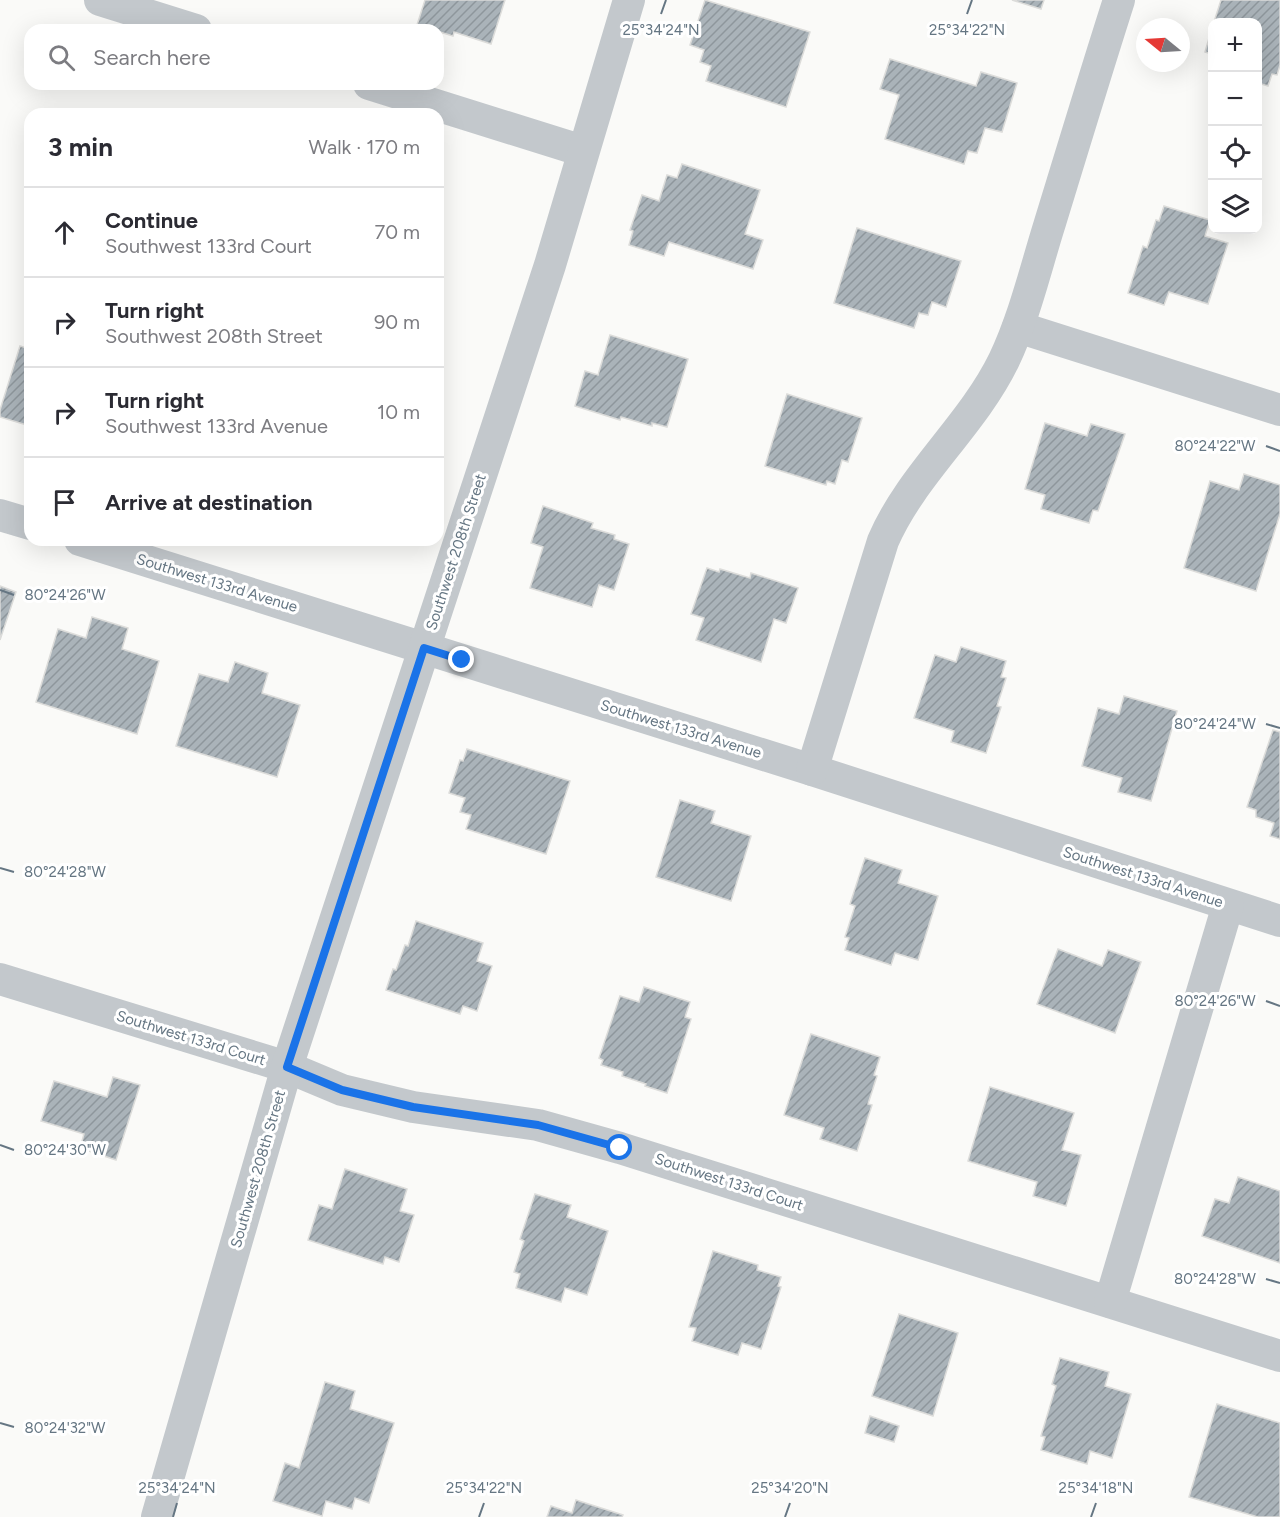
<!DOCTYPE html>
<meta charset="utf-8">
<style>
body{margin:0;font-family:Figtree,sans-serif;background:#f7f7f7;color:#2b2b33}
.controls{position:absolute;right:18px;top:18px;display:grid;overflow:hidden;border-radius:12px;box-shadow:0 6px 24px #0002}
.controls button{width:54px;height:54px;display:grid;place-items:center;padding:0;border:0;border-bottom:2px solid #e1e1e2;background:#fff;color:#2b2b33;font:30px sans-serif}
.compass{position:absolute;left:1136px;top:18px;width:54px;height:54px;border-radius:50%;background:#fff;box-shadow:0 6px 24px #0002;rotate:288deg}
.stop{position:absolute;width:18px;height:18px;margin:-14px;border:4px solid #1a73e8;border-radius:50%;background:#fff}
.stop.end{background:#1a73e8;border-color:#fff;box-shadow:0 2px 6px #0008}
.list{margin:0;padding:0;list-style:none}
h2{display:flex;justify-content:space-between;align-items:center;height:78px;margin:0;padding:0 24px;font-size:26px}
h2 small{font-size:20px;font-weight:400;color:#7c7c81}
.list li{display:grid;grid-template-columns:39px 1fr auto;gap:18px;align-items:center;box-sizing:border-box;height:90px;padding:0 24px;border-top:2px solid #e1e1e2}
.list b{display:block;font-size:22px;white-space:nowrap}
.list p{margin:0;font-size:20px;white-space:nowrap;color:#7c7c81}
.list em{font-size:20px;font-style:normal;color:#7c7c81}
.icon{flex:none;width:33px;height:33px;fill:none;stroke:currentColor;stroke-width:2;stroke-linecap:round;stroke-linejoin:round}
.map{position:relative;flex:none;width:1280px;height:1517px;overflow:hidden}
.search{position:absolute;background:#fff;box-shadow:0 6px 24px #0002;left:24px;top:24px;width:420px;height:66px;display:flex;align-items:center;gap:15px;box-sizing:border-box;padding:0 21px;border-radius:18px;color:#7c7c81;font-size:22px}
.panel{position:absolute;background:#fff;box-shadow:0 6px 24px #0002;left:24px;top:108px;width:420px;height:438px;border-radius:18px}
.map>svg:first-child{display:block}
.building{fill:url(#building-hatch);stroke:#dcdcda;stroke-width:1.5}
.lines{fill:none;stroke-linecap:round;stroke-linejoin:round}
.minor{stroke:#c3c8cc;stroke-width:32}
.route{stroke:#1a73e8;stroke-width:8}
.ticks{fill:none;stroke:#657683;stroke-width:2}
.labels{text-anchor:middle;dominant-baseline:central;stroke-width:6;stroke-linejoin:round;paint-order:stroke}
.street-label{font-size:15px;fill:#657683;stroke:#fff}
.ticks-label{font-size:15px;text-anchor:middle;fill:#657683;stroke:#fff;stroke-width:6;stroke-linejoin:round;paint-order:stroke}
</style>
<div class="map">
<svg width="1280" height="1517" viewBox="0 0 1280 1517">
<defs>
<pattern id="building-hatch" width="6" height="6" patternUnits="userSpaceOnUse" patternTransform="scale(1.5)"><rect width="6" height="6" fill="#aab3b9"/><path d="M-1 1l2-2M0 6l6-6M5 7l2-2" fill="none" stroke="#8e969c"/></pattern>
</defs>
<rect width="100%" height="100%" fill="#fafaf8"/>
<g class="building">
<path d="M425,0H505L491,44L454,32L453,36L417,25Z"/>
<path d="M705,0L810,32L786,107L706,81L711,66L700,62L704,50L690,45Z"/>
<path d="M1012,0H1044L1041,9Z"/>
<path d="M1221,0H1280V65L1277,75L1272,74L1268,86L1258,83V22H1214Z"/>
<path d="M1212,28V54L1205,52Z"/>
<path d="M890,59L976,86L981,72L1017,83L1002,132L985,128L977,153L968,151L964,164L885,139L899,95L880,89Z"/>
<path d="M682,164L760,190L745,234L763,240L753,269L669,242L664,256L629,245L633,231L630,230L642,195L659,201L667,175L677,178Z"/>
<path d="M1164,206L1210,220L1205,236L1228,243L1208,304L1169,292L1164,305L1128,293L1143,246L1147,248L1156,220L1159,221Z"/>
<path d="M857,228L961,261L946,307L932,302L928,315L919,313L914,328L834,303Z"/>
<path d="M610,335L688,359L667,427L652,423V426L621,417L620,420L575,406L585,371L598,375Z"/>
<path d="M20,346L30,349V426L0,417V410Z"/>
<path d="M787,394L862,418L848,462L842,460L835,484L827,481L826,485L765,466Z"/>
<path d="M1045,423L1087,436L1091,424L1125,434L1098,511L1093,510L1089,523L1041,509L1045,495L1025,489Z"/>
<path d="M1244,474L1280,485V514L1256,591L1184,568L1210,481L1239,490Z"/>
<path d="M543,506L593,523L591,528L615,535L614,539L629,544L614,590L599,585L592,607L530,588L543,547L531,543Z"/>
<path d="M707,568L719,572L720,569L750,578L751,573L798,588L786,623L774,619L761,662L696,640L704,618L691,614Z"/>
<path d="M0,586L16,592L0,640Z"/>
<path d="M92,617L128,628L122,649L159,661L137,734L36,702L58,629L86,638Z"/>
<path d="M961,647L1006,661L1001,677L1006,678L997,706L1001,707L986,753L951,742L954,731L914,718L935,655L956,662Z"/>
<path d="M235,662L268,673L262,693L300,705L277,777L176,746L199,674L228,682Z"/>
<path d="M1124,696L1177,711L1151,801L1118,792L1122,778L1082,766L1098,708L1119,714Z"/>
<path d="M1273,730L1280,732V839L1270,836L1274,823L1256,817V810L1247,807Z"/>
<path d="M467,749L570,781L546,854L466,829L471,815L460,812L465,798L449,793L460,760L463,761Z"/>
<path d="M680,800L715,811L711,823L751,836L731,901L656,877Z"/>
<path d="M865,858L902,870L898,883L938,896L918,960L895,953L891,965L845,950L849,938L845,937L855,906L850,904Z"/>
<path d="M416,921L483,943L477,961L492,966L477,1011L463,1006L460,1014L386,990L393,969L396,970L405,945L408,946Z"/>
<path d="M1058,949L1102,966L1108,950L1141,962L1115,1033L1037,1004Z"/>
<path d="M644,987L690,1002L685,1017L691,1019L667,1093L645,1086L646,1084L622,1076L623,1072L601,1065L603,1060L599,1058L620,996L639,1002Z"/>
<path d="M811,1034L880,1057L874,1075L877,1076L868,1104L872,1105L857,1151L820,1139L824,1128L784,1115Z"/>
<path d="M113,1077L140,1085L116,1160L80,1148L84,1134L41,1121L54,1081L107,1097Z"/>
<path d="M990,1087L1074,1113L1062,1150L1081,1155L1066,1206L1033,1196L1037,1182L968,1161Z"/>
<path d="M345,1169L407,1189L400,1211L414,1215L399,1262L385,1257L383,1264L308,1240L319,1205L332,1209Z"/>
<path d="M1238,1177L1280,1191V1263L1202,1236L1215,1199L1229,1203Z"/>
<path d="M535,1194L571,1205L567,1217L608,1231L587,1295L565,1288L561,1302L516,1288L520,1274L514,1272L524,1241L520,1239Z"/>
<path d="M713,1251L758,1265L757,1270L781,1277L778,1286L781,1287L761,1349L742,1343L738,1355L692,1341L696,1328L689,1327Z"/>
<path d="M899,1314L958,1333L933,1416L872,1396Z"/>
<path d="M1060,1358L1109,1372L1105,1386L1131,1394L1112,1458L1090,1451L1087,1464L1041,1450L1045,1437L1041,1436L1056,1386L1052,1384Z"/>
<path d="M325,1382L355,1391L350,1409L394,1423L369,1503L355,1498L352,1509L326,1501L322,1516L273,1501L285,1463L299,1468Z"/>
<path d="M1217,1404L1280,1423V1517H1258L1189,1497Z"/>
<path d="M870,1416L899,1426L894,1442L865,1433Z"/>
<path d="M576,1500L623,1515L622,1517H547L551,1506L572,1513Z"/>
</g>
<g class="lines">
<g class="minor">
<path d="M100,0L196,30"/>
<path d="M369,84L583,151"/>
<path d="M1018,327L1280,410"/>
<path d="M0,515L30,524"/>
<path d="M80,540L812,770L1280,921"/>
<path d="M812,770L883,541C912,474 972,426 1004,360C1024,318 1035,271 1049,226C1072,151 1095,75 1119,0"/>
<path d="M0,979L287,1067L342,1090L413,1107L538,1125L620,1148L1280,1356"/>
<path d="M1110,1302L1228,905"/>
<path d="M157,1517L287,1067L550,265L629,0"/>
</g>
</g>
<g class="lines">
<path class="route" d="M462,660L424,648L287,1067L342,1090L413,1107L538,1125L620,1148"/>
</g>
<path class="ticks" d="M661,14L666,0M967,14L972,0M1266,446L1280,451M0,590L14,595M1266,724L1280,728M0,868L14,872M1266,1001L1280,1006M0,1145L14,1150M1266,1279L1280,1283M0,1423L14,1427M173,1517L177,1503M479,1517L484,1503M785,1517L790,1503M1091,1517L1096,1503"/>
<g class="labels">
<g class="street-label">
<text transform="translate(456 552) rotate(-72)">Southwest 208th Street</text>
<text transform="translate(217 583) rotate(17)">Southwest 133rd Avenue</text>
<text transform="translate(681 729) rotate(17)">Southwest 133rd Avenue</text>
<text transform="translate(1143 877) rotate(18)">Southwest 133rd Avenue</text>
<text transform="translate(191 1038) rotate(17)">Southwest 133rd Court</text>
<text transform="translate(258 1169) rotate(-74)">Southwest 208th Street</text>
<text transform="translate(729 1182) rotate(18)">Southwest 133rd Court</text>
</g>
</g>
<g class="ticks-label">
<text x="661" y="35">25°34'24"N</text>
<text x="967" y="35">25°34'22"N</text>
<text x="1215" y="451">80°24'22"W</text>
<text x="65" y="600">80°24'26"W</text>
<text x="1215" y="729">80°24'24"W</text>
<text x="65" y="877">80°24'28"W</text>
<text x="1215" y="1006">80°24'26"W</text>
<text x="65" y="1155">80°24'30"W</text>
<text x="1215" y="1284">80°24'28"W</text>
<text x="65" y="1433">80°24'32"W</text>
<text x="1096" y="1493">25°34'18"N</text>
<text x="177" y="1493">25°34'24"N</text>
<text x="484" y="1493">25°34'22"N</text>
<text x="790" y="1493">25°34'20"N</text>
</g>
</svg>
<div class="controls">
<button>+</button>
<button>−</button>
<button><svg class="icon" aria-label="locate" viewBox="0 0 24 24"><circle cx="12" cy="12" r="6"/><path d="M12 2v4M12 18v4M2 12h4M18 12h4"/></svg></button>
<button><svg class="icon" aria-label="layers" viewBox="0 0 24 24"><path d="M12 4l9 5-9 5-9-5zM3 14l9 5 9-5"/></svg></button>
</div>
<svg class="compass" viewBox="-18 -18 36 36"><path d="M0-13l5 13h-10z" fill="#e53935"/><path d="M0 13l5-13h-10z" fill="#7c7c81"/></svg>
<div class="stop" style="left:620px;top:1148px"></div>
<div class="stop end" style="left:462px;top:660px"></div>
<div class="search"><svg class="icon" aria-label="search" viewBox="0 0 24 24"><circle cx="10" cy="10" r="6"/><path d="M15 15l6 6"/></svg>Search here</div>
<section class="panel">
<h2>3 min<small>Walk · 170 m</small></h2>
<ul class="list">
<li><svg class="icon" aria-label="ahead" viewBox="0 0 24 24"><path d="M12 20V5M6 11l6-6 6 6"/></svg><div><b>Continue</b><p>Southwest 133rd Court</p></div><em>70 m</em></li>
<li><svg class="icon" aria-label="right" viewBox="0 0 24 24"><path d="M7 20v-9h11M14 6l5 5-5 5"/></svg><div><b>Turn right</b><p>Southwest 208th Street</p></div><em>90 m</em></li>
<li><svg class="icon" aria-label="right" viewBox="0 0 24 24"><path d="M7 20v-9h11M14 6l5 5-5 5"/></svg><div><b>Turn right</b><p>Southwest 133rd Avenue</p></div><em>10 m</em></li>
<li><svg class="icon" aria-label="arrive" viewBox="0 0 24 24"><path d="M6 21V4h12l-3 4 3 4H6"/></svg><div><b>Arrive at destination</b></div></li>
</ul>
</section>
</div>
